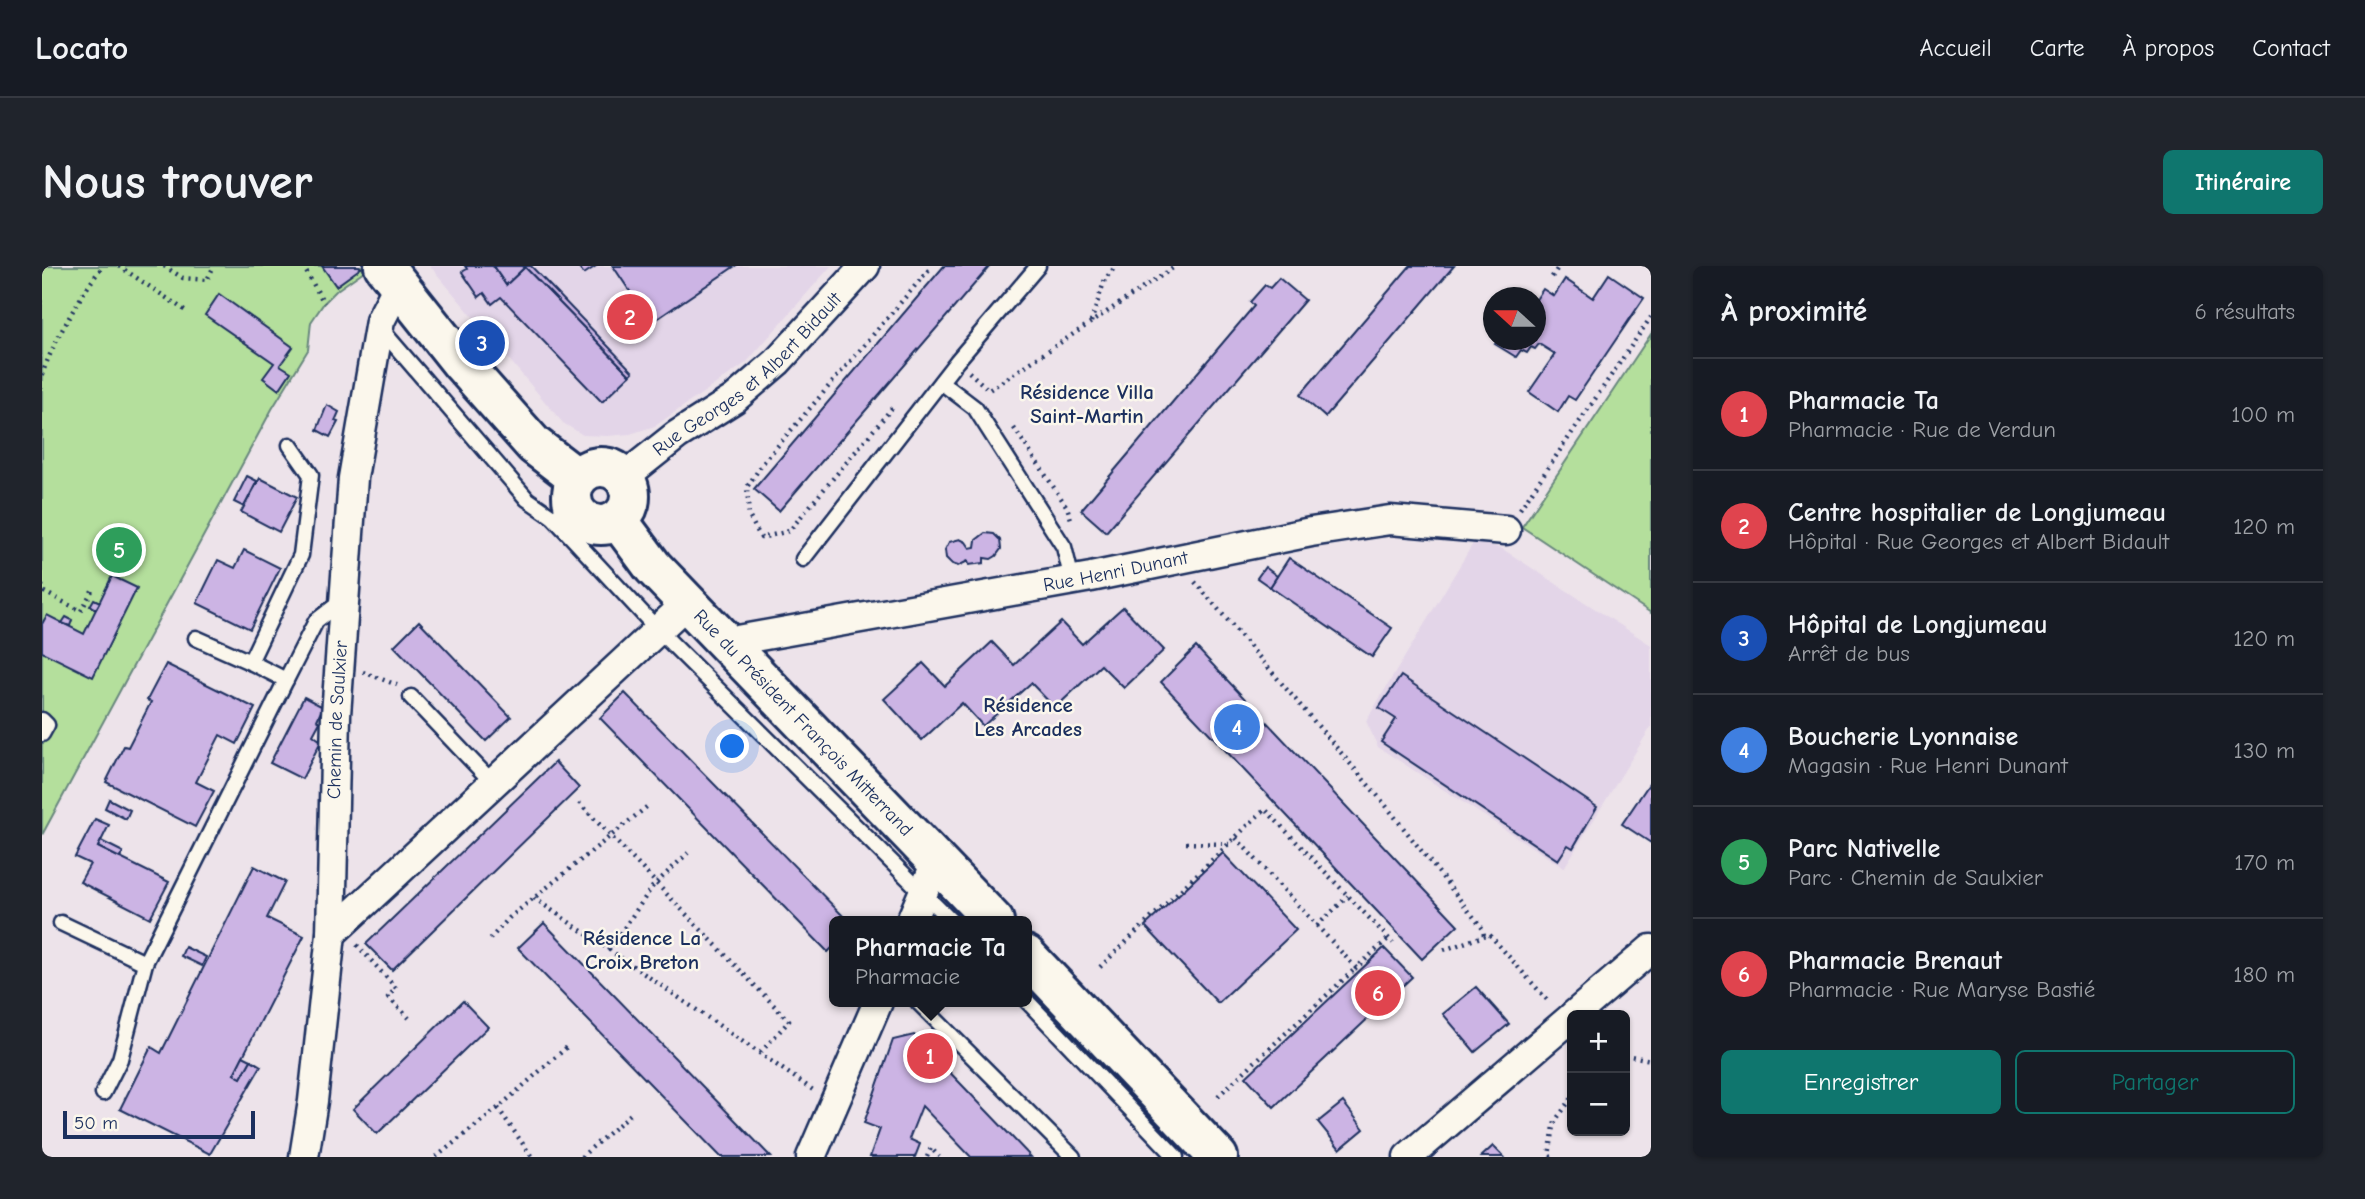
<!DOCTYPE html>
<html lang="fr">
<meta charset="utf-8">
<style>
body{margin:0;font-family:"Comic Neue",sans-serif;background:#20242c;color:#f1f3f6}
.controls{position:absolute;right:21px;bottom:21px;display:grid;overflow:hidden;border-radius:10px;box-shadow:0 2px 5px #0004}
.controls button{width:63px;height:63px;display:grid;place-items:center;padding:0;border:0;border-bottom:2px solid #363941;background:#171b24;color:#f1f3f6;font:35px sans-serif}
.compass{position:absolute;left:1441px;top:21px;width:63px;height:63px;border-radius:50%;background:#171b24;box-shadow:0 2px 5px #0004;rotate:291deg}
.scale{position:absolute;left:21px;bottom:18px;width:192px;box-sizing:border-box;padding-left:7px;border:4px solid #1b2f5e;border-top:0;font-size:19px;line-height:24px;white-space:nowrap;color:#1b2f5e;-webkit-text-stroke:5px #fbf7ec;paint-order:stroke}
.you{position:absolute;left:691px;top:481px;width:24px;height:24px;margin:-18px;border:5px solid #fff;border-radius:50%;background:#1a73e8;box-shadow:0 0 0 10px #1a73e833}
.badge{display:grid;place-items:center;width:46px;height:46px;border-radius:50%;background:#0f766e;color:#fff;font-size:23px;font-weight:700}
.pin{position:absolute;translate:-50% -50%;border:4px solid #fff;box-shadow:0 2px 7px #0006}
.popup{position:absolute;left:787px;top:650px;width:203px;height:91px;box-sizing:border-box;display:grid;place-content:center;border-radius:10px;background:#171b24;filter:drop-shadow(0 2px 5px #0005);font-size:23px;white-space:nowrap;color:#9ea1a6}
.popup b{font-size:26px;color:#f1f3f6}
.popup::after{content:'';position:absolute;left:50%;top:100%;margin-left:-14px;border:14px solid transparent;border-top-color:#171b24}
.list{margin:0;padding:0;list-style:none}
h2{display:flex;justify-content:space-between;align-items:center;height:91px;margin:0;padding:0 28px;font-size:30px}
h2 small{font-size:23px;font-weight:400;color:#9ea1a6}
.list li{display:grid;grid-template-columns:46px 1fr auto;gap:21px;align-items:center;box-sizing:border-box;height:112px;padding:0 28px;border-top:2px solid #363941}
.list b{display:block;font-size:26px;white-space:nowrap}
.list p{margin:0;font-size:23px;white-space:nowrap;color:#9ea1a6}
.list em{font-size:23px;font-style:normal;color:#9ea1a6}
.actions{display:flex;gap:14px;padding:21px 28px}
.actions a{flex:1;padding:16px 0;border:2px solid #0f766e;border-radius:10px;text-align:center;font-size:24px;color:#0f766e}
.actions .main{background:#0f766e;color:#fff}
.map{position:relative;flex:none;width:1609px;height:891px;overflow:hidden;border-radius:10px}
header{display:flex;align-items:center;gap:42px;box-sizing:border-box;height:98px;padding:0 35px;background:#171b24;border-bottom:2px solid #363941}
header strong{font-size:33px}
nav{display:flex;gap:38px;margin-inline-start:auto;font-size:24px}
.intro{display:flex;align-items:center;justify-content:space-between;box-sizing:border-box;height:168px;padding:0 42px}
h1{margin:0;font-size:49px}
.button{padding:18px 32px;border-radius:10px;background:#0f766e;color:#fff;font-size:24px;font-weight:700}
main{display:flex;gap:42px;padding:0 42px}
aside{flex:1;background:#171b24;border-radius:10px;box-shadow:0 2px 5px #0004}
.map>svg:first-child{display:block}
.built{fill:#e3d5e8}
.green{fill:#b4df9c;stroke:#68877d;stroke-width:2}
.building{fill:#ccb4e4;stroke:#1b2f5e;stroke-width:2}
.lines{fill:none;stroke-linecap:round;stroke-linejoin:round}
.service-casing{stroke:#1b2f5e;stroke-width:19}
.minor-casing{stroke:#1b2f5e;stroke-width:33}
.secondary-casing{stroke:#1b2f5e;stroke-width:44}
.path{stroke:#1b2f5e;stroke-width:4.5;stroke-dasharray:2 5;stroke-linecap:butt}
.service{stroke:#fbf7ec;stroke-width:14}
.minor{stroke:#fbf7ec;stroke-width:28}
.secondary{stroke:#fbf7ec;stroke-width:38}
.labels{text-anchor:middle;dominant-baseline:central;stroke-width:5;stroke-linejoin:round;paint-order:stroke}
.street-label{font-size:19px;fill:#1b2f5e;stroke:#fbf7ec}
.neighbourhood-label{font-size:21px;font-weight:bold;fill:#1b2f5e;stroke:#fbf7ec}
</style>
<header>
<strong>Locato</strong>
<nav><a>Accueil</a><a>Carte</a><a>À propos</a><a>Contact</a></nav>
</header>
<div class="intro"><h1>Nous trouver</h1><a class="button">Itinéraire</a></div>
<main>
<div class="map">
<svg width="1609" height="891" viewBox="0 0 1609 891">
<rect width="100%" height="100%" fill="#ede3ea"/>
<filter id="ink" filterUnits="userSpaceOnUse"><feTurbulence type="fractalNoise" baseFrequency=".0143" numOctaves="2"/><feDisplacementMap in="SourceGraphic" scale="14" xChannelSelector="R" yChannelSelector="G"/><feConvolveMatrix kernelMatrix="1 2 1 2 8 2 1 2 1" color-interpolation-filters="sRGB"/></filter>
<g filter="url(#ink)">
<g class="built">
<path d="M388,0H789L704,97L613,160L588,168L565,170L541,169L521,157Z"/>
<path d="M1432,276L1459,282L1609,379V461L1522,602L1336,481L1324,455Z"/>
</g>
<g class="green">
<path d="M0,0H319L322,5L295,24L282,37L269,56L266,84L230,143L0,569Z"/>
<path d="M1609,68V347L1480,261Z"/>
</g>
<g class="building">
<path d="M280,0H317L319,2L294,20Z"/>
<path d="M423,0H451L464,19L483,1L588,109L560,136L459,31L450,38L442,27L437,31L420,6L425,3Z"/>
<path d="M451,0H489L591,106L588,109L483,1L464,19Z"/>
<path d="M536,0H554L542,8Z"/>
<path d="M571,0H693L609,57Z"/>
<path d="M902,0H948L737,245L712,223Z"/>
<path d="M1368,0H1412L1283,151L1258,129Z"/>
<path d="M1567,8L1602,32L1533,134L1526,130L1516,146L1487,126L1513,88L1497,78L1493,83L1489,81L1485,87L1479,84L1474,91L1453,78L1456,74H1493V45L1497,39L1493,35L1501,23L1512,30L1523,13L1551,32Z"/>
<path d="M1237,12L1263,34L1064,266L1039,244L1212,40L1208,36L1223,19L1228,22Z"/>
<path d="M177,28L251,81L238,99L249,106L237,124L221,112L232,97L163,49Z"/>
<path d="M588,38L603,60L590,69L575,47Z"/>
<path d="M285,139L297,146L293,155L296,156L288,171L275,164Z"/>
<path d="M205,210L215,215L202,241L192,236Z"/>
<path d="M218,212L255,231L237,266L199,246Z"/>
<path d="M943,267L952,268L958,274L959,283L954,290L949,293L942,292V297L927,299L926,295L916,300L910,298L904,292L903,284L907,276L918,273L924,276L928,282L933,281L934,274Z"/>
<path d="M202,284L238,302L208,363L155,337L176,294L193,302Z"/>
<path d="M1247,292L1350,362L1330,391L1228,321Z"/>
<path d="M1223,301L1235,310L1228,321L1215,312Z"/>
<path d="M70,310L95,322L51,411L0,386V358L5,349L42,368Z"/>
<path d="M52,333L58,336L54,343L48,340Z"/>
<path d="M1081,341L1122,384L1082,422L1059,399L1013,442L989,417L941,460L920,437L880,474L842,433L881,397L903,420L950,376L972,399L1019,356L1040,378Z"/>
<path d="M24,351L30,354L28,360L20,357Z"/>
<path d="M377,355L469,451L444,475L352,380Z"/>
<path d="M1154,381L1416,659L1380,693L1119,416Z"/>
<path d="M124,398L213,442L195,478L178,469L154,516L172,525L153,561L64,516L82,480L86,481L109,436L105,434Z"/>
<path d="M1359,410L1555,541L1531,582L1526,579L1516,594L1339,476L1354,453L1337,442Z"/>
<path d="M583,427L806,655H792V680L786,686L558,452Z"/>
<path d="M262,431L281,441L275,454L278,456L271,469L279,475L260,513L228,497Z"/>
<path d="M513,496L537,522L350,704L324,678Z"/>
<path d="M1609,515V577L1580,558Z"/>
<path d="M67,533L88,544L84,553L63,542Z"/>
<path d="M53,553L67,559L56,581L127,616L108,652L38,616L48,598L33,591Z"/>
<path d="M59,575L81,586L78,592L56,581Z"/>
<path d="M1181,587L1254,664L1176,737L1103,660Z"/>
<path d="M212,600L243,616L225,652L262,670L192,808L199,812L209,794L219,800L168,888L78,843L109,781L119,787Z"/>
<path d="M502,657L729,891H679L476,682Z"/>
<path d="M143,681L164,691L160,700L139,690Z"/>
<path d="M1342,682L1370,711L1232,841L1204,811Z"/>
<path d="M1434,721L1467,758L1433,786L1401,748Z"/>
<path d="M421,735L446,761L335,868L311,843Z"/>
<path d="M872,769L989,891H929L880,840L867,873L878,878L873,891H828L838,863L822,857L851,774Z"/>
<path d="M201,790L209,794L199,812L192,808Z"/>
<path d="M1301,836L1322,863L1298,883L1276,856Z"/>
<path d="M1451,880L1462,891H1439Z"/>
</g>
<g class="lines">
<defs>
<g id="service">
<path d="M338,62L485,233L511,251L616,364L909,655"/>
<path d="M899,116L933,142L1022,281L1030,314"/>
<path d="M511,251L532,241"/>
<path d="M761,293L915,95L996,0"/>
<path d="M154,372L208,396"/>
<path d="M244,414L274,355L301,334"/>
<path d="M369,431L451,517"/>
<path d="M0,454L5,459L0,468"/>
<path d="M19,657L103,697"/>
<path d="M984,734L1134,891"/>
<path d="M876,736L1031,891"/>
<path d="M61,827L78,793L103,697L244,414L208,396L259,289L269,209L248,179"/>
</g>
<g id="minor">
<path id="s1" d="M582,211L635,169L692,133L735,96L823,0"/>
<path id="s2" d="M684,376L1049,311L1269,266L1348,254L1464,264"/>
<path d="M869,655L895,594"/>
<path d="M289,668L645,337"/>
<path d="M1532,749L1609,683"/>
<path id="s3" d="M262,891L271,835L289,668L294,449L311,212L338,55L356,20"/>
<path d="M769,891L836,736"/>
<path d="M1366,891L1530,751"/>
</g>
<g id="secondary">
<path d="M342,0L420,98L492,179L535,212"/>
<circle cx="559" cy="230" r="29"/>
<path id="s4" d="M576,254L611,301L952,655"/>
<path d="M984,689L1176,891"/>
</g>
</defs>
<use href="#service" class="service-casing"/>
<use href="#minor" class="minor-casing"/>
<use href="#secondary" class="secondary-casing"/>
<g class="path">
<path d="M77,0L144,45"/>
<path d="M122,0L141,12L165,14L172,0"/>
<path d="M261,0L282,37"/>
<path d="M1510,11L1517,0"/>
<path d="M1049,56L1063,13L1074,0"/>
<path d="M927,106L947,124L1134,0"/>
<path d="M0,109C10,78 40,26 61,0"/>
<path d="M850,142L747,265L719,272L707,250L705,221L721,197L890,0"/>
<path d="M972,162L1025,241L1029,253"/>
<path d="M1478,243L1609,51"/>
<path d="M1153,316L1341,536L1441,663L1442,670"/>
<path d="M0,319L2,326L39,345L52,321"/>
<path d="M321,406L355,419"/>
<path d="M537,537L747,755L718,787"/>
<path d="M1194,572L1314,702L1346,673"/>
<path d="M1144,577L1187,578"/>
<path d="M492,632L771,824"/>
<path d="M1275,660L1306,630"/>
<path d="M448,673L467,652L607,539"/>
<path d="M315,679L354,722L346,731L367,752"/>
<path d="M1402,684L1447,668L1507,736"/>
<path d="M566,685L611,620L646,587"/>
<path d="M1058,701L1223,543L1351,677"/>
<path d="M1583,789L1609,794"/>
<path d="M1176,830L1314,702"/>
<path d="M456,842L490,891"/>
<path d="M394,891L456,842L525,781"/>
<path d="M539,891L591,846"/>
<path d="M885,891L889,882L897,891"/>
<path d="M1509,891L1507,889L1513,855L1530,832"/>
</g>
<use href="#service" class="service"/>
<use href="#minor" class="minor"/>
<use href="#secondary" class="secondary"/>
</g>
</g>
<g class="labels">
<g class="street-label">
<text stroke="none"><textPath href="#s1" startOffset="161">Rue Georges et Albert Bidault</textPath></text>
<text stroke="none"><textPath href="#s2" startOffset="396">Rue Henri Dunant</textPath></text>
<text stroke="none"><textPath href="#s3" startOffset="439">Chemin de Saulxier</textPath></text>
<text stroke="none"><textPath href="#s4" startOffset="275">Rue du Président François Mitterrand</textPath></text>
</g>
<g class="neighbourhood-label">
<text x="1045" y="126">Résidence Villa<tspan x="1045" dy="24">Saint-Martin</tspan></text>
<text x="986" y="439">Résidence<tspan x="986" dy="24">Les Arcades</tspan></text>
<text x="600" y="672">Résidence La<tspan x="600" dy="24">Croix Breton</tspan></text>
</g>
</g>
</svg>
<div class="controls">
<button>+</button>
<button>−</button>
</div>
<svg class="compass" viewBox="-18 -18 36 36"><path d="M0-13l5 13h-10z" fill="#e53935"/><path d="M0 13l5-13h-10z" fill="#9ea1a6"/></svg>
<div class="scale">50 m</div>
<div class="you"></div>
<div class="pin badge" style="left:888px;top:790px;background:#e0444e">1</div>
<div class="popup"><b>Pharmacie Ta</b>Pharmacie</div>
<div class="pin badge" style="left:588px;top:51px;background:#e0444e">2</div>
<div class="pin badge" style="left:440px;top:77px;background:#1a4fb4">3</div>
<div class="pin badge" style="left:1195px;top:461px;background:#3f7fe0">4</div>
<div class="pin badge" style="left:77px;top:284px;background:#2e9e5b">5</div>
<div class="pin badge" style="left:1336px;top:727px;background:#e0444e">6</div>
</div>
<aside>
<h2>À proximité<small>6 résultats</small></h2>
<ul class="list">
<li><span class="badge" style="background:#e0444e">1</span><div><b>Pharmacie Ta</b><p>Pharmacie · Rue de Verdun</p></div><em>100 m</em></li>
<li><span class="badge" style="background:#e0444e">2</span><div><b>Centre hospitalier de Longjumeau</b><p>Hôpital · Rue Georges et Albert Bidault</p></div><em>120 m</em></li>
<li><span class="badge" style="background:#1a4fb4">3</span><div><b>Hôpital de Longjumeau</b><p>Arrêt de bus</p></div><em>120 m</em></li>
<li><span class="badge" style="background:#3f7fe0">4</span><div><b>Boucherie Lyonnaise</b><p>Magasin · Rue Henri Dunant</p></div><em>130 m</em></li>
<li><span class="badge" style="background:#2e9e5b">5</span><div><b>Parc Nativelle</b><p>Parc · Chemin de Saulxier</p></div><em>170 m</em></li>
<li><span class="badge" style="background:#e0444e">6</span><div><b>Pharmacie Brenaut</b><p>Pharmacie · Rue Maryse Bastié</p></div><em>180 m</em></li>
</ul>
<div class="actions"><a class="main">Enregistrer</a><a>Partager</a></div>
</aside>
</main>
